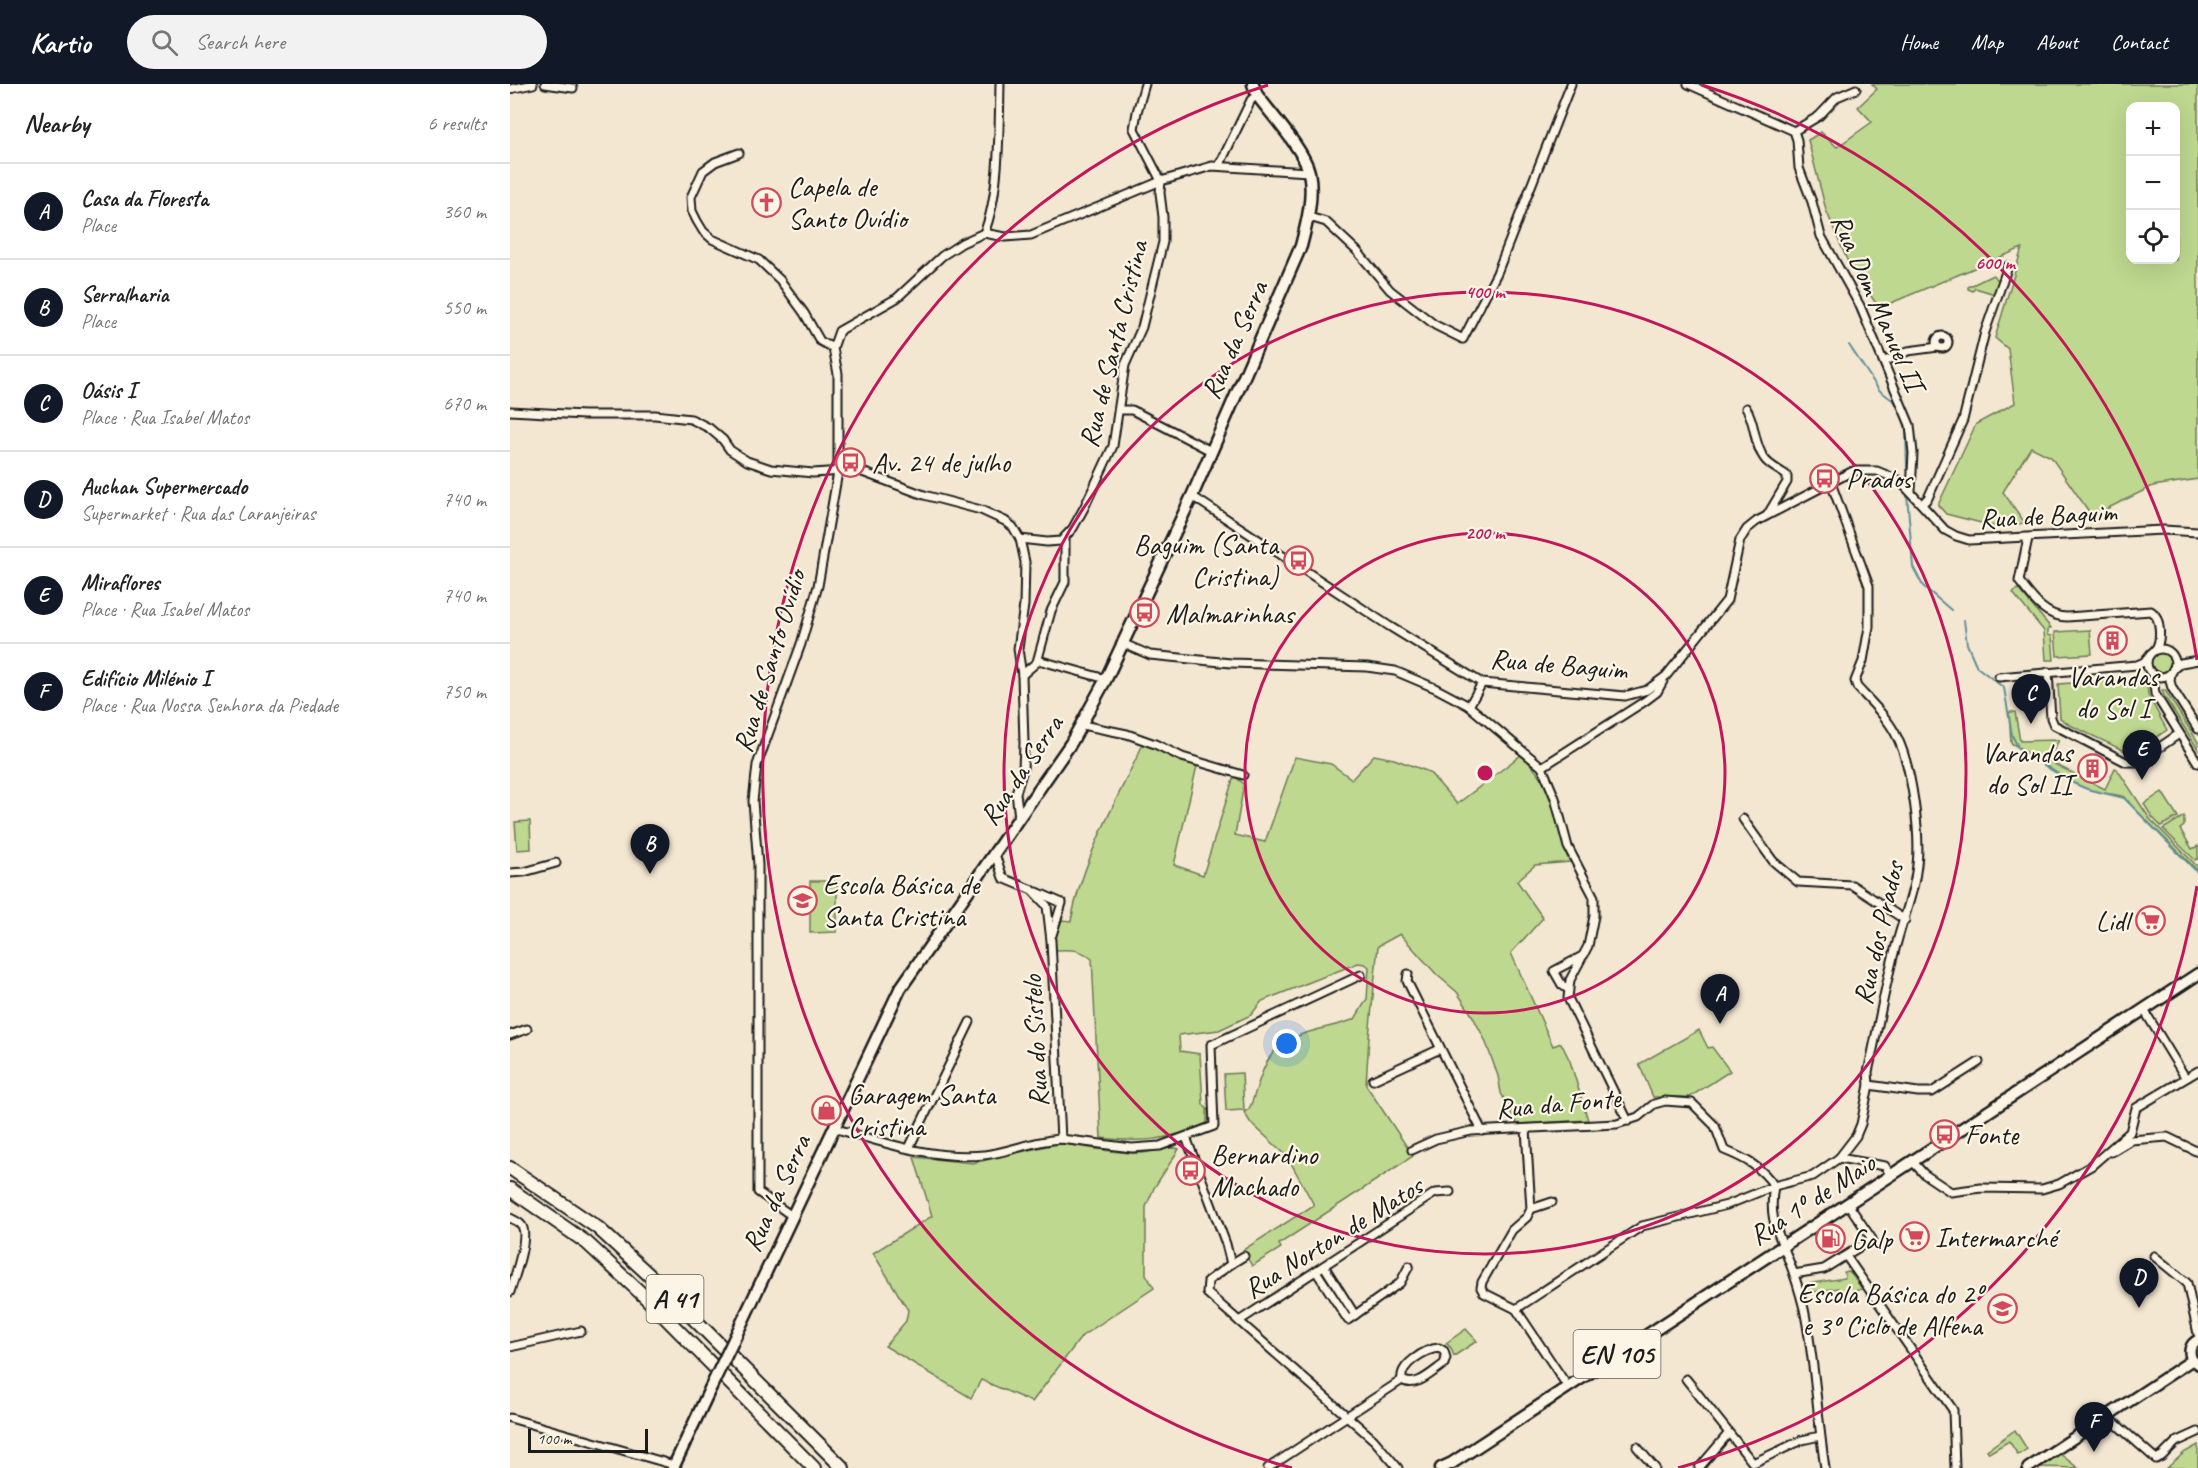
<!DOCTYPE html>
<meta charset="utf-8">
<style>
body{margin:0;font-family:Caveat,sans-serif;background:#f2f2f2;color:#222}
.controls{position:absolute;right:18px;top:18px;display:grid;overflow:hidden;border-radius:12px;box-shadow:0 6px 24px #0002}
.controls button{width:54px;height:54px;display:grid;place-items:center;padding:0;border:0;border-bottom:2px solid #e0e0e0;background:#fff;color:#222;font:30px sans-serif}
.scale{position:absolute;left:18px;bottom:15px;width:120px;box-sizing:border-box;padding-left:6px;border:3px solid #1c1c1c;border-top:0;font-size:16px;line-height:21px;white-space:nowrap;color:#1c1c1c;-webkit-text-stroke:4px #fcf5e5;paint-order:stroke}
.you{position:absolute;left:777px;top:960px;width:21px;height:21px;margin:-15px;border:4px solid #fff;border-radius:50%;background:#1a73e8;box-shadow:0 0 0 9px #1a73e833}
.badge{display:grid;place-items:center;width:39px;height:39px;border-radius:50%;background:#111827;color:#fff;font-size:20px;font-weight:700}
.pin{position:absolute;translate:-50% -50px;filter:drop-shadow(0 2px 3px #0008)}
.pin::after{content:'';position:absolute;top:32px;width:21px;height:18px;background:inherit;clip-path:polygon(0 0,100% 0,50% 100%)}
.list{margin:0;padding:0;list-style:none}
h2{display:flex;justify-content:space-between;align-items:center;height:78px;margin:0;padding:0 24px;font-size:26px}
h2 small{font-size:20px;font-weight:400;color:#767676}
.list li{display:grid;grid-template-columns:39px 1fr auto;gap:18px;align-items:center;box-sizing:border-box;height:96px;padding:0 24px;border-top:2px solid #e0e0e0}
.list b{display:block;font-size:22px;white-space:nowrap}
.list p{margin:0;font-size:20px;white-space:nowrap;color:#767676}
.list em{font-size:20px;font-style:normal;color:#767676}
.icon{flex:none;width:33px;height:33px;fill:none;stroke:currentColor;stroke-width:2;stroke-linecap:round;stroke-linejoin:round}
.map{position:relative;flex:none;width:1688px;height:1384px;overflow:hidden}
header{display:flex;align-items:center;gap:36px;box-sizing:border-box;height:84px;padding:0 30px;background:#111827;color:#fff}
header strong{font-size:28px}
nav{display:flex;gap:33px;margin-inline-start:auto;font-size:21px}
.search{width:420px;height:54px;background:#f2f2f2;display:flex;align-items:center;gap:15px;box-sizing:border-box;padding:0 21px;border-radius:33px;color:#767676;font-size:22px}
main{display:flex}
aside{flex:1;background:#fff}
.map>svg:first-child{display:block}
.green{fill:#bed88f;stroke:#6d7a56;stroke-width:1.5;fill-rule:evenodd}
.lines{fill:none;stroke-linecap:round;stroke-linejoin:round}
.stream{stroke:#619099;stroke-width:2}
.street-casing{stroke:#1c1c1c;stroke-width:11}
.secondary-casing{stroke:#1c1c1c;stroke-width:14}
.primary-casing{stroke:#1c1c1c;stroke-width:15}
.highway-casing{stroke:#1c1c1c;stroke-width:16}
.street{stroke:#fcf5e5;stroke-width:7}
.secondary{stroke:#fcf5e5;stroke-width:9}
.primary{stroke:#fcf5e5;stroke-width:10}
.highway{stroke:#fcf5e5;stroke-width:12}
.primary-bridge-casing{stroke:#1c1c1c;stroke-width:15;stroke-linecap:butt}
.primary-bridge{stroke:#fcf5e5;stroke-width:10}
.ring{fill:none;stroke:#c2185b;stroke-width:3}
.labels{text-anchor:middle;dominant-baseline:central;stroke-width:4.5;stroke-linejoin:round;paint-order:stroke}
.shield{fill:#fcf5e5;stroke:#5f5d58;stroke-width:1.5}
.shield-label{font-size:27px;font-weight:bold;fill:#1c1c1c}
.poi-label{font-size:28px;fill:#1c1c1c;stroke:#fcf5e5;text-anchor:start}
.street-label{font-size:28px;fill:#1c1c1c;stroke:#fcf5e5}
.centre{fill:#c2185b;stroke:#fcf5e5;stroke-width:3}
.ring-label{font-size:18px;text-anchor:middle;font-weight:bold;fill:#c2185b;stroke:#fcf5e5;stroke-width:4.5;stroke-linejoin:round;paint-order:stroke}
</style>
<header>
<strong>Kartio</strong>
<div class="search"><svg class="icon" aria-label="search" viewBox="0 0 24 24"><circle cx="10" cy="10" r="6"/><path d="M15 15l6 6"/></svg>Search here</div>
<nav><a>Home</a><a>Map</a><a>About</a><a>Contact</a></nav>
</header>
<main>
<aside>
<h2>Nearby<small>6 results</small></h2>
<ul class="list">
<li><span class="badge">A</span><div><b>Casa da Floresta</b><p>Place</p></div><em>360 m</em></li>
<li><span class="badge">B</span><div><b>Serralharia</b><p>Place</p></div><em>550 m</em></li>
<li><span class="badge">C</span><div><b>Oásis I</b><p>Place · Rua Isabel Matos</p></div><em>670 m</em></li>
<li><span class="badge">D</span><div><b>Auchan Supermercado</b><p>Supermarket · Rua das Laranjeiras</p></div><em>740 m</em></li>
<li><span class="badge">E</span><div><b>Miraflores</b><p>Place · Rua Isabel Matos</p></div><em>740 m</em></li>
<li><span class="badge">F</span><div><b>Edifício Milénio I</b><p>Place · Rua Nossa Senhora da Piedade</p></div><em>750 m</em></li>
</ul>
</aside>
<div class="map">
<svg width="1688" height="1384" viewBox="0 0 1688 1384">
<rect width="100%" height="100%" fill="#f4e7d2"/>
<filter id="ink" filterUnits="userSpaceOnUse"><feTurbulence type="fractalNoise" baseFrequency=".0167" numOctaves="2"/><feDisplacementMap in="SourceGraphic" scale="12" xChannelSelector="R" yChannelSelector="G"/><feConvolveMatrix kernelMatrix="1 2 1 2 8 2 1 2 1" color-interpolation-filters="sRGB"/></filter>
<g filter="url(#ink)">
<g class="green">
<path d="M1362,0H1688V395L1643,402L1582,432L1541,373L1521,363L1493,408L1515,439L1487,443L1436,430L1428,421L1466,340L1505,319L1498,265L1485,254L1512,164L1369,224L1337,176L1316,126L1298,56L1311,48L1327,63L1362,38L1348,23L1367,5ZM1620,22H1666V176H1620Z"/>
<path d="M1483,191L1489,197L1485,210L1465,204L1463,207L1458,205V203Z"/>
<path d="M1508,505L1541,544L1538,545V551L1542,552L1544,576H1536L1534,547L1503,509Z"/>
<path d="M1580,546L1582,570L1547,572L1545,548Z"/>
<circle cx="1651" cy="579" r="10"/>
<path d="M1633,594L1637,598L1638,611L1657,646L1621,670L1560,641L1550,634L1548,600Z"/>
<path d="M1652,606H1655L1688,658V665L1654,612Z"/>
<path d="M1499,628H1505L1510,657L1549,656L1538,677L1595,705L1605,684L1607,685L1640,735L1688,783V787L1622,722L1615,713C1606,710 1597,710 1588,708C1555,701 1530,674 1501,659Z"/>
<path d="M634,658L687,682L664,781L693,791L724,692L734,700L725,751L755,758L785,673L821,680L842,695L864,671L884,675L919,688L947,720L1011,671C1025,683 1036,701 1043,718C1050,738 1050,759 1060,778L1025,781L1007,797L1033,834L1001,869L1043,962L1051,959L1060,977L1078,1036L1007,1040L991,1009L988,992L975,956L962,931L947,908L927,891L890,850L868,862L859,953L856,1001L903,1072L769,1160L771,1164L742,1182L733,1166L804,1121L777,1072L740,1038L734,1028L739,1025C747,1008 749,989 760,973C778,946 818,946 845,935L857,915L859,883L855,880L848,879L752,917L741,931L709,946L669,951L670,967L690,970L693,1020L697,1025V1039C656,1057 635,1059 591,1054L582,875C571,865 560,865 546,866L544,853L551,836L561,837C572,776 608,714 634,658Z"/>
<path d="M1652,708L1668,733L1651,742L1642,733L1634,720Z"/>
<path d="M1674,732V742L1670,745L1682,765L1688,762V775L1685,776L1653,745Z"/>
<path d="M20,737L21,765L7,766L5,738Z"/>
<path d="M300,797H327V848L300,849Z"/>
<path d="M1189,946L1198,964L1202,963L1220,987L1180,1013H1143L1129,980Z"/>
<path d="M732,989L734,1026L716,1027L714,990Z"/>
<path d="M553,1060C579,1063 606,1070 632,1069C643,1068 660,1061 669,1065L644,1104L636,1123V1190L644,1204L572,1252L522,1318L471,1296L461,1314L375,1262L396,1237L398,1226L363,1169L422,1132L404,1073L463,1079L541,1061Z"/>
<path d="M1338,1187L1341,1189L1352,1205L1330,1211L1328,1204L1298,1209L1297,1200L1335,1194L1334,1188Z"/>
<path d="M956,1245L967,1257L944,1272L941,1264L936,1259Z"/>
<path d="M1505,1346L1517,1365L1508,1371L1499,1357L1479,1369L1477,1366Z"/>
<path d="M1688,1361V1384H1657L1675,1368Z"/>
<path d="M1550,1370L1568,1384L1530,1383Z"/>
</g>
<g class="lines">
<g class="stream">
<path d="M1339,261L1369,306L1385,318L1394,336L1396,347L1397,386"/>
<path d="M1397,410L1403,483L1413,502L1441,526"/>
<path d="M1454,536L1457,560L1467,583L1494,604L1502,651L1510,667L1563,699L1577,705L1614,714L1688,789"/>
</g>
<defs>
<g id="street">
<path d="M35,0L63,4"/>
<path d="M1178,0L1284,47L1309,32L1327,13L1346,5"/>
<path d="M0,5L23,0"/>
<path d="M1284,47L1287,56L1289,84L1302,118L1311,152L1350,222L1400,341L1403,369L1401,407"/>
<path d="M229,69L205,78L193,87L181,113L182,127L187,137L193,147L202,155L249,176L270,196L294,229L310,257L323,264"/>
<path d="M709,82L741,16L747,11"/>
<path d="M799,133L816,138L847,167L880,206L925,241L953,255L987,189L1061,0"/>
<path d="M474,149C490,111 489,42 490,0"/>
<circle cx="1432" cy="258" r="6"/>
<path d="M1375,277L1398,267L1428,263"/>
<path d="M1236,324C1246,339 1243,359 1254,374C1259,382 1270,386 1277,392V398L1258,430"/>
<path d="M610,326H622L701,367"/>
<path d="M0,327L74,331H145L181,335L199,344L213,356L220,366L237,377L261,385L303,389L347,386L414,411L471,426L495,437L503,443L510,455L515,478L514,521L508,565L512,591L514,659L513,686L506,709L509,733"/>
<path d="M682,412L879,542L972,599L1115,612L1137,606L1156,592L1217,516L1230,456L1237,445L1247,437L1343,387H1367L1389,396L1435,446L1446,452L1459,456L1653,446L1688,448"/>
<path d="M1412,420L1418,414L1453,336L1475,248L1498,182"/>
<path d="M1518,454L1509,497C1522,514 1535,533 1557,533L1641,527C1651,533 1652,557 1645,566"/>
<path d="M510,455L537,458L551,457L563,444L574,424L603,362L615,281L632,243L653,158V133L650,109L651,97L624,45L627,28L635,0"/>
<path d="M614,560L640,571L721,579L857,583L885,587L925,604L959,622L1032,683L1045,714L1058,763L1084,813V832L1078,862L1060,896L1058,914L1118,1037"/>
<circle cx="1651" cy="579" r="14"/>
<path d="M528,576L596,595"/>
<path d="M1663,585L1671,579L1688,576"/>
<path d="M1538,588L1541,634L1544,641L1616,678H1628L1669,650"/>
<path d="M1661,589L1660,597L1662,604L1688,645"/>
<path d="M512,591L527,578L541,527L555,498V453"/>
<path d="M1643,591L1645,610L1688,679"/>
<path d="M1489,593L1627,581L1634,578L1637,574"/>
<path d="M959,622L972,599"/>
<path d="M572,641L617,650L645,660L672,673L733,691"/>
<path d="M1032,683L1135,617L1147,608L1153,597"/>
<path d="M1233,735L1263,777L1288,798L1342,801L1395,836"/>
<path d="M484,767L493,794L522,806L537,822L541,857L551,1055"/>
<path d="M0,789L14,788L46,779"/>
<path d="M527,808L552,819L542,851"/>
<path d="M898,890L897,897L972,1047"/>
<path d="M1058,905L1052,901L1044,887L1074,871"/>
<path d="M1634,926L1675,993"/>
<path d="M0,951L17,945"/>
<path d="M863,996L930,965"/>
<path d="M1359,1001L1408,1008H1422L1469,978"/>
<path d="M324,1044C371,1058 424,1076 474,1071C500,1068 525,1056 551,1055L622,1064L650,1062L704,1042L701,961L851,891"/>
<path d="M1016,1045L1021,1125L1017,1133L1002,1146L972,1198L971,1204L974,1209L1006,1225L1058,1303"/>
<path d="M676,1053L716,1160L721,1180L698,1197L697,1209L864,1356L888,1384"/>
<path d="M399,1064L460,938"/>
<path d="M902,1066L926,1055L961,1047L1107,1040L1128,1033L1144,1020L1155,1017L1182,1019L1205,1042L1214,1066C1234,1074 1252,1083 1264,1102"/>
<path d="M1601,1068L1621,1056L1657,1053L1688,1068"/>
<path d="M1329,1074L1375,1082L1381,1092"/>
<path d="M1403,1078L1414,1090L1441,1108L1471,1104L1532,1105L1549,1100L1581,1082L1620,1048L1626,1024L1688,987"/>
<path d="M1264,1102C1258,1136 1268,1147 1279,1177C1285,1192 1290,1209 1294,1225C1305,1277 1307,1331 1315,1384"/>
<path d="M1021,1125L1042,1118"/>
<path d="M282,1132L248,1108V781L243,717L247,681L291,560L308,502L328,388V290L323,264L329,247L387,214L432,172L452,159L474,149L495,153L521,151L651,97L702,82L799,88"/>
<path d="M0,1134C4,1136 10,1138 12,1142C19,1153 4,1195 0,1208"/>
<path d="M1336,1172L1443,1326L1445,1384"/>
<path d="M1644,1172L1677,1199L1688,1250"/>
<path d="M721,1180L734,1172"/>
<path d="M814,1182L845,1231"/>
<path d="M806,1187L838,1236L890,1199L899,1182"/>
<path d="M1284,1190L1314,1185L1362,1155L1338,1120"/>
<path d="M1006,1225L1132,1142L1217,1121L1264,1102L1303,1092L1329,1074L1346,1052L1351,1040L1359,1001L1358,988C1368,945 1375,900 1387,858C1393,835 1403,812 1406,788C1412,755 1402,683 1387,653C1379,635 1361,618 1347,603L1345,597L1353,577L1359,543V502L1321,399"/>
<path d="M729,1237L925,1109L940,1108"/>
<path d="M0,1263L71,1247"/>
<path d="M929,1264L934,1267L936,1274L934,1280C922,1288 906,1305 892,1296C889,1281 915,1265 929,1264Z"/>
<path d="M1176,1295L1243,1379L1292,1356L1310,1352"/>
<path d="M1597,1332L1646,1375L1652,1372L1666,1358L1688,1348"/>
<path d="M0,1334L164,1381"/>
<path d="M1127,1363L1145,1384"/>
<path d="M758,1384L892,1296"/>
<path d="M1189,1384L1218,1350"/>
</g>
<g id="secondary">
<path d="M1688,1256C1680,1260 1678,1267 1682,1276L1688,1280"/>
<path d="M1518,1384L1682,1276"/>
</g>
<g id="primary">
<path d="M227,1249L390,905L561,659L596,595L682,412L791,162C797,139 804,112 799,88C794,66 761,30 747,11L743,0"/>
<path d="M163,1384L200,1305"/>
<path d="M931,1384L942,1379L1688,890"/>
</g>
<g id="highway">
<path d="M0,1084L88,1144L150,1201L333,1384"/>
<path d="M0,1105L77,1159L134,1212L304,1384"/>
</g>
</defs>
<use href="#street" class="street-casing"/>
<use href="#secondary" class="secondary-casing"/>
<use href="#primary" class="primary-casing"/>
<use href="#highway" class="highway-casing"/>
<use href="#street" class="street"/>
<use href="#secondary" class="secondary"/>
<use href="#primary" class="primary"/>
<use href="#highway" class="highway"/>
<defs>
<path id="primary-bridge" d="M200,1305L227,1249"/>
</defs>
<use href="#primary-bridge" class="primary-bridge-casing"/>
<use href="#primary-bridge" class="primary-bridge"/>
</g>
</g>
<g class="ring">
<circle cx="975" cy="689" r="240"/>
<circle cx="975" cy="689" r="481"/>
<path d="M1687 802A721 721 0 0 1 1168 1384M782 1384A721 721 0 0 1 758 1M1192 1A721 721 0 0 1 1687 576"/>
</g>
<defs>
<symbol id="church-ring" viewBox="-11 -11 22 22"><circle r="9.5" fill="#fcf5e5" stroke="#d1495b" stroke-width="1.5"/><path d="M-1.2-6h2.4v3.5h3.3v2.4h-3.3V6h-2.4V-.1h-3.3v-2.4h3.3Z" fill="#d1495b"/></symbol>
<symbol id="bus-ring" viewBox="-11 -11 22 22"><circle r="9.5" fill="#fcf5e5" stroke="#d1495b" stroke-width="1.5"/><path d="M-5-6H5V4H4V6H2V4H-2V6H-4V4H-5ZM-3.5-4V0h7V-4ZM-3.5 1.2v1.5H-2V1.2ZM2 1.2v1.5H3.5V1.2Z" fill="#d1495b"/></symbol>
<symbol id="building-ring" viewBox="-11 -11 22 22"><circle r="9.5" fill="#fcf5e5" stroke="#d1495b" stroke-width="1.5"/><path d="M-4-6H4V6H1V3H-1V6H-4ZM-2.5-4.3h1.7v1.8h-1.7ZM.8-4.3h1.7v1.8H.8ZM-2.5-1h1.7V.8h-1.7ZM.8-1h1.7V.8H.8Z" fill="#d1495b"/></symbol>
<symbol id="school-ring" viewBox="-11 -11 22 22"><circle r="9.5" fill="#fcf5e5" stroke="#d1495b" stroke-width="1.5"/><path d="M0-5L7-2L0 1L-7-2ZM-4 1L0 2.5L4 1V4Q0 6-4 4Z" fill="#d1495b"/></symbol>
<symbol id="supermarket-ring" viewBox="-11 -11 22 22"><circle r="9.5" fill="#fcf5e5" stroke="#d1495b" stroke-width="1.5"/><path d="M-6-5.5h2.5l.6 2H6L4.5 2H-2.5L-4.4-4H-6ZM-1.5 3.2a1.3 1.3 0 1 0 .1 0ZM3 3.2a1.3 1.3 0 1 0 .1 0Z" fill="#d1495b"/></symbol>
<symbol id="shop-ring" viewBox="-11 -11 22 22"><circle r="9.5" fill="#fcf5e5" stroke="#d1495b" stroke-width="1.5"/><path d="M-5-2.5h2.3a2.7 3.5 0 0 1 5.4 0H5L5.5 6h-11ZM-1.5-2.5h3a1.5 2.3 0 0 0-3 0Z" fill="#d1495b"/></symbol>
<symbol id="fuel-ring" viewBox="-11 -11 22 22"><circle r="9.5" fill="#fcf5e5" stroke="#d1495b" stroke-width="1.5"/><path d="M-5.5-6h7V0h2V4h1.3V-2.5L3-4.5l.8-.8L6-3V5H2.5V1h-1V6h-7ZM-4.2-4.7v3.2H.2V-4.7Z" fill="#d1495b"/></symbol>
</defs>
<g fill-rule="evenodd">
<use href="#church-ring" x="240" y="102" width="33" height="33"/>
<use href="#bus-ring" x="324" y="362" width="33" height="33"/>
<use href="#bus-ring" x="1298" y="378" width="33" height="33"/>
<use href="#bus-ring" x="772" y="460" width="33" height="33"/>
<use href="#bus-ring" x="618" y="512" width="33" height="33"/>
<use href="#building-ring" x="1586" y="540" width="33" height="33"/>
<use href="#building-ring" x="1566" y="668" width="33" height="33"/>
<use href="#school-ring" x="276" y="800" width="33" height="33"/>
<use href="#supermarket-ring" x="1624" y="820" width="33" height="33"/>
<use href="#shop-ring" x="300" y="1010" width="33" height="33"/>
<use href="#bus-ring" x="1418" y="1034" width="33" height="33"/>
<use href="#bus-ring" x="664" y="1070" width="33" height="33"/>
<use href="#supermarket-ring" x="1388" y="1136" width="33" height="33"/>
<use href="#fuel-ring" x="1304" y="1138" width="33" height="33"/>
<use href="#school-ring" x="1476" y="1208" width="33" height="33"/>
</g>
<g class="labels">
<g class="shield">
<rect x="136.5" y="1191" width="57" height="48" rx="4.5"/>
<rect x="1063.5" y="1246" width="87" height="48" rx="4.5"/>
</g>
<g class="shield-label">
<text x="165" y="1215">A 41</text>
<text x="1107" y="1270">EN 105</text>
</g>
<g class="poi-label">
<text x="278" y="102">Capela de<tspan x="278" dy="32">Santo Ovídio</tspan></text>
<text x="362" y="378">Av. 24 de julho</text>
<text x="1336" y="394">Prados</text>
<text x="768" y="460" text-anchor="end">Baguim (Santa<tspan x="768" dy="32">Cristina)</tspan></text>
<text x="656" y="529">Malmarinhas</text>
<text x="1603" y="592" text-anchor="middle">Varandas<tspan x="1603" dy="32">do Sol I</tspan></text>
<text x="1562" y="668" text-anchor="end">Varandas<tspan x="1562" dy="32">do Sol II</tspan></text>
<text x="313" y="800">Escola Básica de<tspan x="313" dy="32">Santa Cristina</tspan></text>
<text x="1619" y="837" text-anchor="end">Lidl</text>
<text x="338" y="1010">Garagem Santa<tspan x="338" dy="32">Cristina</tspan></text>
<text x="1455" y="1050">Fonte</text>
<text x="701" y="1070">Bernardino<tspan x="701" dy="32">Machado</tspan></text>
<text x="1425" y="1153">Intermarché</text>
<text x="1341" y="1155">Galp</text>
<text x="1472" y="1209" text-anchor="end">Escola Básica do 2º<tspan x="1472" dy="32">e 3º Ciclo de Alfena</tspan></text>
</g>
<g class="street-label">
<text transform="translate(1368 218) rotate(66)">Rua Dom Manuel II</text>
<text transform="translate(724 256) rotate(-66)">Rua da Serra</text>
<text transform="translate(603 260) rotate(-76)">Rua de Santa Cristina</text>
<text transform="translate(1538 431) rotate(-3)">Rua de Baguim</text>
<text transform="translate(259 577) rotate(-73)">Rua de Santo Ovídio</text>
<text transform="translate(1049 580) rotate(5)">Rua de Baguim</text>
<text transform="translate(511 686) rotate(-56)">Rua da Serra</text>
<text transform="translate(1368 849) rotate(-77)">Rua dos Prados</text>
<text transform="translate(525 957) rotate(-93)">Rua do Sistelo</text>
<text transform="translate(1048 1019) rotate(-5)">Rua da Fonte</text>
<text transform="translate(266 1109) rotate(-65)">Rua da Serra</text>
<text transform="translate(1302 1115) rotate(-33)">Rua 1º de Maio</text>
<text transform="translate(823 1153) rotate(-32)">Rua Norton de Matos</text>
</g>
</g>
<circle cx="975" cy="689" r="9" class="centre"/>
<g class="ring-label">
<text x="1485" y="185">600 m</text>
<text x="975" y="214">400 m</text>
<text x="975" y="455">200 m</text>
</g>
</svg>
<div class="controls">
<button>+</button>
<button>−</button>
<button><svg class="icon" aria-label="locate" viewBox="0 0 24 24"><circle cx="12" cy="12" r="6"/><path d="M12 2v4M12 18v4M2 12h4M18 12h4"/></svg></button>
</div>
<div class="scale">100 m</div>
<div class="you"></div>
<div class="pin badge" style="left:1210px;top:940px">A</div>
<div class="pin badge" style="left:140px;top:790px">B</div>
<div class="pin badge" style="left:1521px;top:640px">C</div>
<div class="pin badge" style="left:1629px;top:1224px">D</div>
<div class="pin badge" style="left:1632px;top:696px">E</div>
<div class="pin badge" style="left:1584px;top:1368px">F</div>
</div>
</main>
